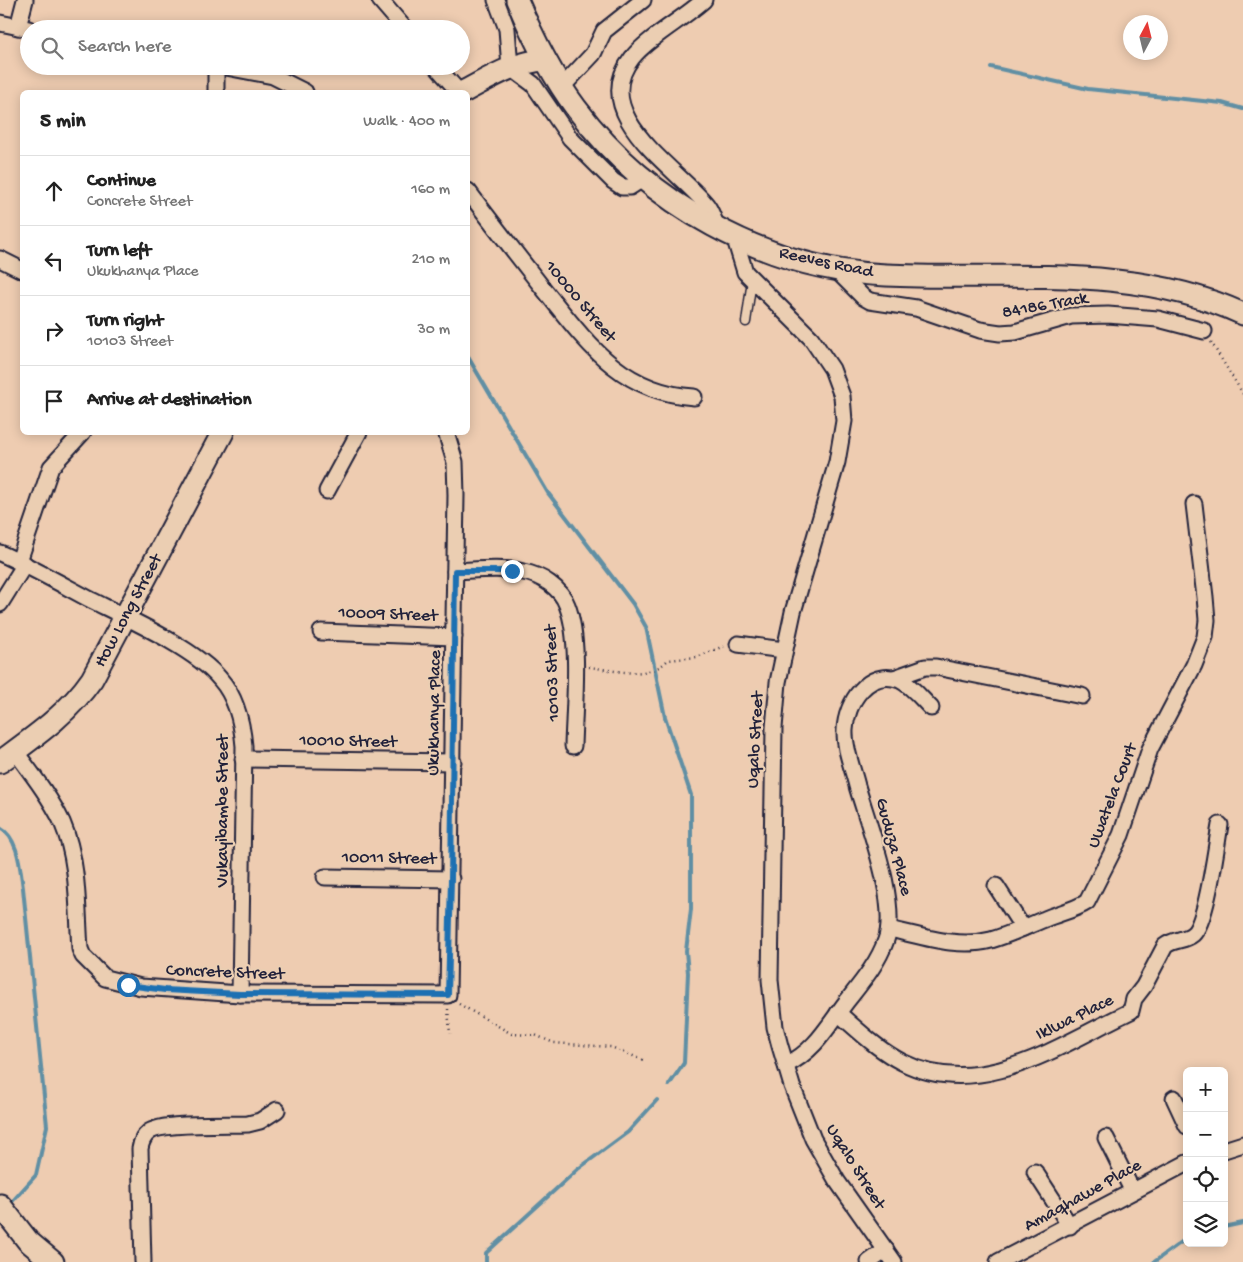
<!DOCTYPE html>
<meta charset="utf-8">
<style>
body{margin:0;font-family:"Gochi Hand",sans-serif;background:#f2f2f2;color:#222}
.controls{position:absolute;right:15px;bottom:15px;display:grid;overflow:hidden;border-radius:8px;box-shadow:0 2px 12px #0003}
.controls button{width:45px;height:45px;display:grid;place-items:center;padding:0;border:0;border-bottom:1px solid #e0e0e0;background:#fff;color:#222;font:25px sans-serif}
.compass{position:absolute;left:1123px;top:15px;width:45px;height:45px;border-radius:50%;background:#fff;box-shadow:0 2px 12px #0003;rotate:7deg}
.stop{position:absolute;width:15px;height:15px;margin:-11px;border:4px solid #1f6fb2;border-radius:50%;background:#fff}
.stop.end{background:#1f6fb2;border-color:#fff;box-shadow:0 1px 5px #0008}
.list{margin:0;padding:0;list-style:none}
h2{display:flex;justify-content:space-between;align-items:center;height:65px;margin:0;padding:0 20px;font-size:21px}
h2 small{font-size:16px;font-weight:400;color:#767676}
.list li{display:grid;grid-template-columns:32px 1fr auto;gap:15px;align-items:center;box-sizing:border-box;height:70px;padding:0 20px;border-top:1px solid #e0e0e0}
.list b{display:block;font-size:19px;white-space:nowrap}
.list p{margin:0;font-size:16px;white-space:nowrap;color:#767676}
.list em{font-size:16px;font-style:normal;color:#767676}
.icon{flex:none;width:28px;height:28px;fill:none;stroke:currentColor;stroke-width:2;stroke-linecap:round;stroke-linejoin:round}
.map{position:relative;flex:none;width:1243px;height:1262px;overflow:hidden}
.search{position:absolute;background:#fff;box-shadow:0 2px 12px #0003;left:20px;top:20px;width:450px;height:55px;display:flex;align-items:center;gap:12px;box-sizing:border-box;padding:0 18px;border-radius:28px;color:#767676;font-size:19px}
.panel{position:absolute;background:#fff;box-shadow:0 2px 12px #0003;left:20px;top:90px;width:450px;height:345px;border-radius:8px}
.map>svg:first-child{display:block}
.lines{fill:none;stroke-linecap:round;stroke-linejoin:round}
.stream{stroke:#608fa4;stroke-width:4}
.lane-casing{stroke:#22223b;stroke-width:11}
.street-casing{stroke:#22223b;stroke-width:19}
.secondary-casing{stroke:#22223b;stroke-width:25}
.path{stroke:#22223b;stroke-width:2.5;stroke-dasharray:1 4;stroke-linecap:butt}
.lane{stroke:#ebceb2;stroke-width:8}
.street{stroke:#ebceb2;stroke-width:15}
.secondary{stroke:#ebceb2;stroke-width:21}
.route{stroke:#1f6fb2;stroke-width:6}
.labels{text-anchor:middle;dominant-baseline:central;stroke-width:4.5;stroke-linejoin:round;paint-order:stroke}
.street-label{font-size:18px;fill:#22223b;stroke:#ebceb2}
</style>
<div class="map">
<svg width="1243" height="1262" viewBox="0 0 1243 1262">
<rect width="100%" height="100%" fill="#eeccb1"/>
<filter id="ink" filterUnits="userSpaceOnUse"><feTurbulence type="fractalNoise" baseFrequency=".02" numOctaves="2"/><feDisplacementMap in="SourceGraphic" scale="10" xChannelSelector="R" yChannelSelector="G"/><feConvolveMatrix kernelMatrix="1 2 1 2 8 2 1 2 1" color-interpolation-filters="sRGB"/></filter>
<g filter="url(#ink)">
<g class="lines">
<g class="stream">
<path d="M991,67L1088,89L1222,103L1243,109"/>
<path d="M468,357L548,493L633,604L646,627L665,717L691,795V909L686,951L688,973L684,1063L669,1085"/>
<path d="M0,828C19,838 20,869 23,888L47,1126L36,1175L10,1204"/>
<path d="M1224,1227L1243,1223"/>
<path d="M486,1262V1253L578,1169L628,1132L657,1100"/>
<path d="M1154,1262L1187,1238"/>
</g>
<defs>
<path id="lane" d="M746,322L752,280"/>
<g id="street">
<path d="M380,0L405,29"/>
<path d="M496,0L507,29L510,67L533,84L570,138L613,181L622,187H630L644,178"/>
<path d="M704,0C683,19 649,37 632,58C588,114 674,166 705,203C711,209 713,219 717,227"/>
<path d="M0,23L29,29"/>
<path d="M18,27L25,0"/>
<path d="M216,66V92"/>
<path d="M221,66L273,76L305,92"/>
<path d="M436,66L459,92"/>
<path d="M562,87L593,54L604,31L643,0"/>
<path d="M468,191C492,223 517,255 542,287C585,340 619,392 694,397"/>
<path d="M734,236L745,272L811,338L832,369L842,396L844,421L837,462L793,612L778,682L774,728L770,980L775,1027L780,1046L792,1086L813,1139L837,1181L894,1262"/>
<path d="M0,259L22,270"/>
<path d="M834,268L863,297L870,301L916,308L980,330L1000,333L1015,332L1071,316L1108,315L1158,319L1204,331"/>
<path d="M327,491L359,432"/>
<path d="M0,553C31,567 61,584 91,600C127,618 196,649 220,679C236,697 242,723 244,746L240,994"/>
<path d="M19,561L51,467L83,432"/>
<path d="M455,571C477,570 502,567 523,572C541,575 561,588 567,605C581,641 574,707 573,746"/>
<path d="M0,604L25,564"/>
<path d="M321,632L454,637"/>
<path d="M738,644L784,650"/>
<path d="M894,678L925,667H936L1082,696"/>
<path d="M15,751C32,774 50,797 62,822C79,862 77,907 80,949L83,956L105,978L141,987L240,994L448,995L456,495L455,462L446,432"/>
<path d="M243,759L453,762"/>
<path d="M325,877L451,879"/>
<path d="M996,886L1023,928"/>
<path d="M889,929C922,936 957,949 991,940C1009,935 1027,926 1045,919C1059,913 1075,910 1087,902L1121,835L1150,749L1194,665L1205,637L1207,620L1205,597L1194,504"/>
<path d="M838,1013C858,1030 878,1050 902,1062C981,1102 1061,1044 1131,1011L1134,999L1144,986L1165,946C1173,939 1185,941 1193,934C1207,922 1216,847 1220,825"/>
<path d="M786,1065C815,1051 828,1026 847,1001C862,982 878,963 886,940C899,903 868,824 857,786C853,769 844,748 845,730C846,703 868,668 900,680C912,686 921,698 931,708"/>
<path d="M1174,1098L1187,1126"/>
<path d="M1106,1138L1132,1190"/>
<path d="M1224,1150L1243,1144"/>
<path d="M1035,1172L1070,1226"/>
<path d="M143,1262L140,1149C141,1142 144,1136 149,1132C162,1122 229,1125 248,1124L260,1121L277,1110"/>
<path d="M869,1262L886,1250"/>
<path d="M998,1262L1187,1163"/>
</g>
<g id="secondary">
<path d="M517,0C533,38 552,76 576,108C648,204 766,270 886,275C1005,281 1131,262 1243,314"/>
<path d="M463,92C490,78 514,62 545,60"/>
<path d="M0,762C34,737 68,714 92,679L223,432"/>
<path d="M0,1205L28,1241L53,1262"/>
</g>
</defs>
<use href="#lane" class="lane-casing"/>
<use href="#street" class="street-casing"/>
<use href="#secondary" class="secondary-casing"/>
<g class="path">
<path d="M1211,342L1243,394"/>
<path d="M589,667C615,670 648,681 668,660L697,657L724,646"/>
<path d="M459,1004L512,1034L535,1035L554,1043L611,1047L643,1060"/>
<path d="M448,1009L450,1034"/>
</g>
<use href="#lane" class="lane"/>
<use href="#street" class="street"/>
<use href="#secondary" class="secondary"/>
</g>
</g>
<g class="lines" filter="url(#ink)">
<path class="route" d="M128,985L165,990L240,994L448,995L451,879L455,571H512"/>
</g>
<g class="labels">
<g class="street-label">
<text transform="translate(826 263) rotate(12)">Reeves Road</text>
<text transform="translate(580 302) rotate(50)">10000 Street</text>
<text transform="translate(1045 306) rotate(-10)">84186 Track</text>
<text transform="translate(129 611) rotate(-62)">How Long Street</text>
<text transform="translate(388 615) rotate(2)">10009 Street</text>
<text transform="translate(553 673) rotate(-92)">10103 Street</text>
<text transform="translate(435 713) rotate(-89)">Ukukhanya Place</text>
<text transform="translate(756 740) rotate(-87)">Uqalo Street</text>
<text transform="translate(348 742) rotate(1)">10010 Street</text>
<text transform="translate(1113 796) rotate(-69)">Uwatela Court</text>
<text transform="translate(223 811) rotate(-90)">Vukayibambe Street</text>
<text transform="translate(893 847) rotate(75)">Guduza Place</text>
<text transform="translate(389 859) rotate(1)">10011 Street</text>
<text transform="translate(225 973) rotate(2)">Concrete Street</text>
<text transform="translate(1075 1018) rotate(-26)">Iklwa Place</text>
<text transform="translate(855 1167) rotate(58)">Uqalo Street</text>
<text transform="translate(1083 1196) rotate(-29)">Amaqhawe Place</text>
</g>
</g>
</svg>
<div class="controls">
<button>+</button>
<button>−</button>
<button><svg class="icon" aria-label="locate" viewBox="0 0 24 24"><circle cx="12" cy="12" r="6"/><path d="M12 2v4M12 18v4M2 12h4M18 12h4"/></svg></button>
<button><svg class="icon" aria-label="layers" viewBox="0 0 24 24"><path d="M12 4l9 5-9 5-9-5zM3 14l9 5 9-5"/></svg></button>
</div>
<svg class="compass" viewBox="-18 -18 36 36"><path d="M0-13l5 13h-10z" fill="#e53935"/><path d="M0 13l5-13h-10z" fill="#767676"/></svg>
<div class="stop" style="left:128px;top:985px"></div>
<div class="stop end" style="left:512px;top:571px"></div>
<div class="search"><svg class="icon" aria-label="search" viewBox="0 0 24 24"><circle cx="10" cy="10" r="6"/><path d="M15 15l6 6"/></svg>Search here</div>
<section class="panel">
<h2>5 min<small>Walk · 400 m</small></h2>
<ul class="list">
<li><svg class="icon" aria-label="ahead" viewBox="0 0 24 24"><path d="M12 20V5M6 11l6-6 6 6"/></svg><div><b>Continue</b><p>Concrete Street</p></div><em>160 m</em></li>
<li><svg class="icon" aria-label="left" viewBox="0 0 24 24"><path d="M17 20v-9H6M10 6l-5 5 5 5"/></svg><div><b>Turn left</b><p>Ukukhanya Place</p></div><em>210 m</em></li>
<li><svg class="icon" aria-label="right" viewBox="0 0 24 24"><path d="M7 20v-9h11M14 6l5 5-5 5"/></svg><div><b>Turn right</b><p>10103 Street</p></div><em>30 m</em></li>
<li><svg class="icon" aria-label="arrive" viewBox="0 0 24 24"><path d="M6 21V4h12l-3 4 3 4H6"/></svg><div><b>Arrive at destination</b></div></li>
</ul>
</section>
</div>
